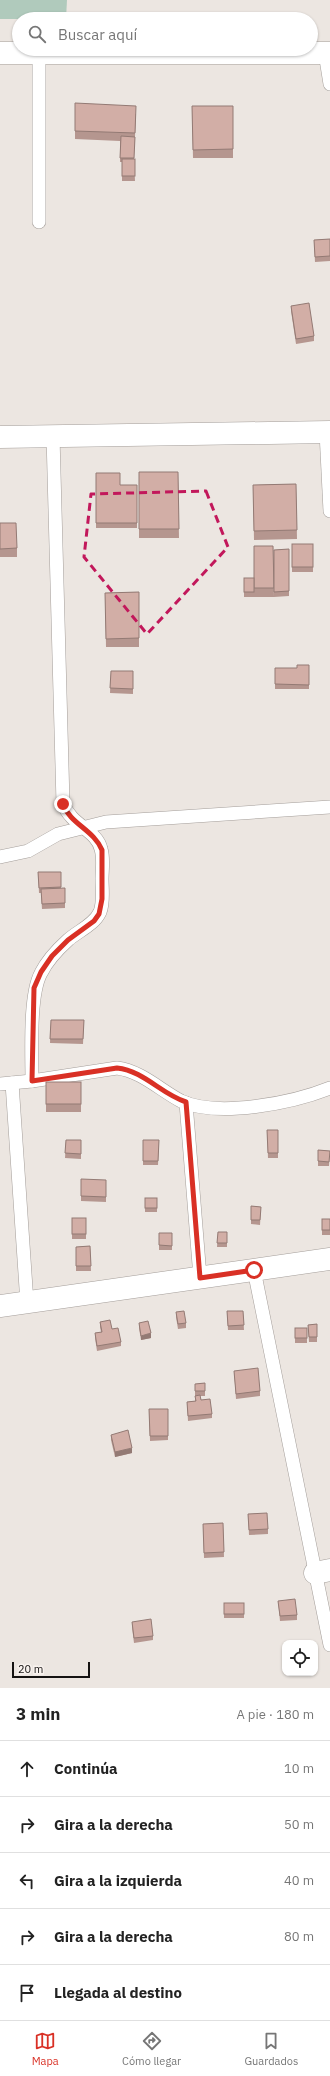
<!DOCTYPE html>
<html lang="es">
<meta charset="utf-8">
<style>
body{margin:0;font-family:"IBM Plex Sans",sans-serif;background:#f2f2f2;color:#222}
.controls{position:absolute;right:12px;bottom:12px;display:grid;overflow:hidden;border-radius:8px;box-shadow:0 1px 3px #0004}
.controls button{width:36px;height:36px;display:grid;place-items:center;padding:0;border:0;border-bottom:1px solid #e0e0e0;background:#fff;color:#222;font:20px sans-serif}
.scale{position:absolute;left:12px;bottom:10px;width:78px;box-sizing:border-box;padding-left:4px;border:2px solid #151312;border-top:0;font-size:11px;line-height:14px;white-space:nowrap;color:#151312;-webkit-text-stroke:3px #f9f3ef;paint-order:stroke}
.stop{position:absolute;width:12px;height:12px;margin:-9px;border:3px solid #d93025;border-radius:50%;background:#fff}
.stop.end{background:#d93025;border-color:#fff;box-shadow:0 1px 4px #0008}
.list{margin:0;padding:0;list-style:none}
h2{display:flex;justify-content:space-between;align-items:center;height:52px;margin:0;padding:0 16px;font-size:17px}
h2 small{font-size:13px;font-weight:400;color:#767676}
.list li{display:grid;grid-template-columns:26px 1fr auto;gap:12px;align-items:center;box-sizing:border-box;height:56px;padding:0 16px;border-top:1px solid #e0e0e0}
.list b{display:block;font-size:15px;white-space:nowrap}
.list em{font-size:13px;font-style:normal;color:#767676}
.icon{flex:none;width:22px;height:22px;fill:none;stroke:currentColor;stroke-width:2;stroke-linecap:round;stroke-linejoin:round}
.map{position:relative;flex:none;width:330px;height:1688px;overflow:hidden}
.search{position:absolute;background:#fff;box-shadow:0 1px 3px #0004;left:12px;right:12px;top:12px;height:44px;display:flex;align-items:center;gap:10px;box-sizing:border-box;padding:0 14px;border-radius:22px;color:#767676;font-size:15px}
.sheet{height:332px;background:#fff}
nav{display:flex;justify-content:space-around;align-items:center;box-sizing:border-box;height:56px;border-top:1px solid #e0e0e0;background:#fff;font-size:11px;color:#767676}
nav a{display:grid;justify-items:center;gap:2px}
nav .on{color:#d93025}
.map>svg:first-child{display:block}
.green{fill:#b0cabc}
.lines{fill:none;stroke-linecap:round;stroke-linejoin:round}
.service-casing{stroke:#a49e9a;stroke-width:14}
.minor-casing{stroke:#a49e9a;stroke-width:23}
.service{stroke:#fff;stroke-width:13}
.minor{stroke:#fff;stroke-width:22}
.wall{fill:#b5968f}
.shaded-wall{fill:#937a74}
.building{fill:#d2aea6;stroke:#937a74}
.route{stroke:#d93025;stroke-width:5}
.marked{fill:none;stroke:#c2185b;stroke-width:3;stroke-dasharray:8 5;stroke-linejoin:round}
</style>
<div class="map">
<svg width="330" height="1688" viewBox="0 0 330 1688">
<rect width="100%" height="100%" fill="#ece6e1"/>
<path class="green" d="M0,0H67L66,19H0Z"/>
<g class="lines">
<defs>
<g id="service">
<path d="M39,53V222"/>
<path d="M325,53L330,84"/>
<path d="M326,432L330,511"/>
<path d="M0,857L28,851L58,834L106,822L330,807"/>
<path d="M32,1081C32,1053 29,995 41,973C47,961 58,949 68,940C78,931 94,925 100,912C104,902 102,890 102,879C102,870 104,858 101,849C97,830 71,826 63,803L53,436"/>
<path d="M12,1083L27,1303"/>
<path d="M0,1084L32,1081L117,1068C141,1071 160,1090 181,1101C218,1118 293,1103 330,1088"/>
<path d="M186,1103L200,1277"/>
<path d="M254,1270L330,1645"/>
</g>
<g id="minor">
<path d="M0,53H330"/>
<path d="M0,437L330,432"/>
<path d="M0,1306L330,1259"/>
<path d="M315,1573L330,1570"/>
</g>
</defs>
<use href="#service" class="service-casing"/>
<use href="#minor" class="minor-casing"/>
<use href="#service" class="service"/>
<use href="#minor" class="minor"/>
</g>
<g class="wall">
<path d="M75,103L136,114L134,159L135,181H122V162H120V141L75,139Z"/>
<path d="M192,106H233V158H193Z"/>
<path d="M330,239V261L315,262L314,240Z"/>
<path d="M291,306L314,336V341L296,344L291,311Z"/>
<path d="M139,472H178L179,538H139Z"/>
<path d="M96,473L120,485H137V528H96Z"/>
<path d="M296,484L297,539L254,540L253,485Z"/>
<path d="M0,523L17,548V557H0Z"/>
<rect x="292" y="544" width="21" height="28"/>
<path d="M254,546H273L274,597H254Z"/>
<path d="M289,549V596L274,597V550Z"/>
<rect x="244" y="578" width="10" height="19"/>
<path d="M139,592V647H106L105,593Z"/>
<path d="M309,665V689H275V668H297Z"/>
<path d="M111,671H133V694L110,693Z"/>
<path d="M38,872H61V888L65,903V908L42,909L41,893H39Z"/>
<path d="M51,1020H84L83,1044L50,1043Z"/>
<rect x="46" y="1082" width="35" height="30"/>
<path d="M267,1130H278V1158H268Z"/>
<path d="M66,1140H81V1159L65,1158Z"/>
<path d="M143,1140H159L158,1165H143Z"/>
<path d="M318,1150L330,1151L329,1166H318Z"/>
<path d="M106,1180V1202L81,1201V1196Z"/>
<rect x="145" y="1198" width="12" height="14"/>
<path d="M251,1206L261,1207L260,1225L251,1224Z"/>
<rect x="72" y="1218" width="14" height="21"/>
<rect x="322" y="1219" width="8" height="16"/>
<path d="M218,1232H227V1247H217Z"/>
<rect x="159" y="1233" width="13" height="17"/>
<path d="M90,1246L91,1271H76V1247Z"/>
<path d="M227,1311H243L244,1330H228Z"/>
<path d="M176,1312L186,1323V1328L178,1329L176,1317Z"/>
<path d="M100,1322L112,1329L121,1342V1346L97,1351L95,1338V1333L101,1332L100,1327Z"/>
<path d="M139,1323L151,1338L141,1340L139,1328Z"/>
<path d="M317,1324V1342H309L308,1325Z"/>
<rect x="295" y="1328" width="12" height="15"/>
<path d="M234,1371L260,1391V1396L236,1399Z"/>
<path d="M205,1383V1396H200L201,1400L212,1414V1418L188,1421L187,1402L195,1401V1384Z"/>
<path d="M149,1409H168V1440L150,1441Z"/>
<path d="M111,1435L132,1453L115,1457L111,1440Z"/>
<path d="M248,1514L268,1529V1534L249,1535Z"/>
<path d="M223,1523L224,1557L204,1558L203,1524Z"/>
<path d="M278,1601L297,1615V1620L280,1621Z"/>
<rect x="224" y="1603" width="20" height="15"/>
<path d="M132,1622L153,1636V1640L134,1643L132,1627Z"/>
</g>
<g class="shaded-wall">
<path d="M151,1333V1338L141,1340V1336Z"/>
<path d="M132,1448V1453L115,1457V1452Z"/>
</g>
<g class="building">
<path d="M75,103L136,106L135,133L75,131Z"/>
<path d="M192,106H233V149L193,150Z"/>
<path d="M121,136L135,137L134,158H120Z"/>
<rect x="122" y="159" width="13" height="17"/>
<path d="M330,239V256L315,257L314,240Z"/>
<path d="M309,303L314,336L296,339L291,306Z"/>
<path d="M139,472H178L179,529H139Z"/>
<path d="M96,473H120V485H137V523H96Z"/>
<path d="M296,484L297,530L254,531L253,485Z"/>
<path d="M0,523H16L17,548L0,549Z"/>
<rect x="292" y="544" width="21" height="23"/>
<path d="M254,546H273L274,588H254Z"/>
<path d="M289,549V591L274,592V550Z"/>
<rect x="244" y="578" width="10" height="14"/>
<path d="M139,592V638L106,639L105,593Z"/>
<path d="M297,665H309V685L275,684V668H297Z"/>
<path d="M111,671H133V689L110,688Z"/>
<path d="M38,872H61V887L39,888Z"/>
<path d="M65,888V903L42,904L41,889Z"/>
<path d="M51,1020H84L83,1039H50Z"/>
<rect x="46" y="1082" width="35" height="22"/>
<path d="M267,1130H278V1153H268Z"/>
<path d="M66,1140H81V1154L65,1153Z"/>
<path d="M143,1140H159L158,1161H143Z"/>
<path d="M318,1150L330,1151L329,1162L318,1161Z"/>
<path d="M81,1179L106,1180V1197L81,1196Z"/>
<rect x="145" y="1198" width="12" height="10"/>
<path d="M251,1206L261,1207L260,1220H251Z"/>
<rect x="72" y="1218" width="14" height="16"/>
<rect x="322" y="1219" width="8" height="11"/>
<path d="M218,1232H227V1243H217Z"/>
<path d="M159,1233H172V1246L159,1245Z"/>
<path d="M90,1246L91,1266H76V1247Z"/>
<path d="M184,1311L186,1323L178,1324L176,1312Z"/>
<path d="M227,1311H243L244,1325L228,1326Z"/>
<path d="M110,1320L112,1329L118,1328L121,1342L97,1346L95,1333L102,1332L100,1322Z"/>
<path d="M148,1321L151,1333L141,1336L139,1323Z"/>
<path d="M317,1324V1337H309L308,1325Z"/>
<rect x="295" y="1328" width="12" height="10"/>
<path d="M258,1368L260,1391L236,1394L234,1371Z"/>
<path d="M205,1383V1391H195V1384Z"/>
<path d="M200,1395L201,1400L210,1399L212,1414L188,1416L187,1402L196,1401L195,1396Z"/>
<path d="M149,1409H168V1436H150Z"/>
<path d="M128,1430L132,1448L115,1452L111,1435Z"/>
<path d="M267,1513L268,1529L249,1530L248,1514Z"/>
<path d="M223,1523L224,1552L204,1553L203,1524Z"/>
<path d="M295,1599L297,1615L280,1616L278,1601Z"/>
<rect x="224" y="1603" width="20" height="11"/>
<path d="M151,1619L153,1636L134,1638L132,1622Z"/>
</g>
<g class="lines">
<path class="route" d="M63,804C70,824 94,830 102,850V899L99,914L94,921L68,940L52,956L41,972L34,988L32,1081L117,1068C144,1071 161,1094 186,1102L200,1278L254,1270"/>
</g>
<path class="marked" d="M206,491L228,547L147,634L84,557L91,494Z"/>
</svg>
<div class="controls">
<button><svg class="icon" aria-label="locate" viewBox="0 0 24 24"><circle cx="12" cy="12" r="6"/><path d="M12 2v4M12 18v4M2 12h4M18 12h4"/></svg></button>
</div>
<div class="scale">20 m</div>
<div class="stop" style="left:254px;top:1270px"></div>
<div class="stop end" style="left:63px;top:804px"></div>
<div class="search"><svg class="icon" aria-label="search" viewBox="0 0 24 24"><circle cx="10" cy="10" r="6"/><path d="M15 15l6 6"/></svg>Buscar aquí</div>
</div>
<section class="sheet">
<h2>3 min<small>A pie · 180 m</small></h2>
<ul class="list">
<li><svg class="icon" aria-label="ahead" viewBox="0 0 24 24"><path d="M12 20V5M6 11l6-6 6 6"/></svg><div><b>Continúa</b></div><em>10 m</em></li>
<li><svg class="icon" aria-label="right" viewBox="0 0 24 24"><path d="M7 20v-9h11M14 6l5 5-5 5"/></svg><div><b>Gira a la derecha</b></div><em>50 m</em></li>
<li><svg class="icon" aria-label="left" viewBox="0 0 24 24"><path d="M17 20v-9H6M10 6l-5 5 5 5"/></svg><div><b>Gira a la izquierda</b></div><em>40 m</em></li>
<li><svg class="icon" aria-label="right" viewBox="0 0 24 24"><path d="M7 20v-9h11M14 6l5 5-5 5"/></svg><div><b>Gira a la derecha</b></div><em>80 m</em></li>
<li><svg class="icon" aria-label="arrive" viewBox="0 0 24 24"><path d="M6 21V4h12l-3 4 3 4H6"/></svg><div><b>Llegada al destino</b></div></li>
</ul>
</section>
<nav>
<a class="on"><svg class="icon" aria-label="map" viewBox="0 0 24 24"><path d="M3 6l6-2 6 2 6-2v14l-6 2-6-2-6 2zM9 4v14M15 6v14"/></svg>Mapa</a>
<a><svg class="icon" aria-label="directions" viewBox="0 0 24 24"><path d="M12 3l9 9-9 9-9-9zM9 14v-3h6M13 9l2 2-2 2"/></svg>Cómo llegar</a>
<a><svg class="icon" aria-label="saved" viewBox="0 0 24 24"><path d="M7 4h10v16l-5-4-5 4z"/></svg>Guardados</a>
</nav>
